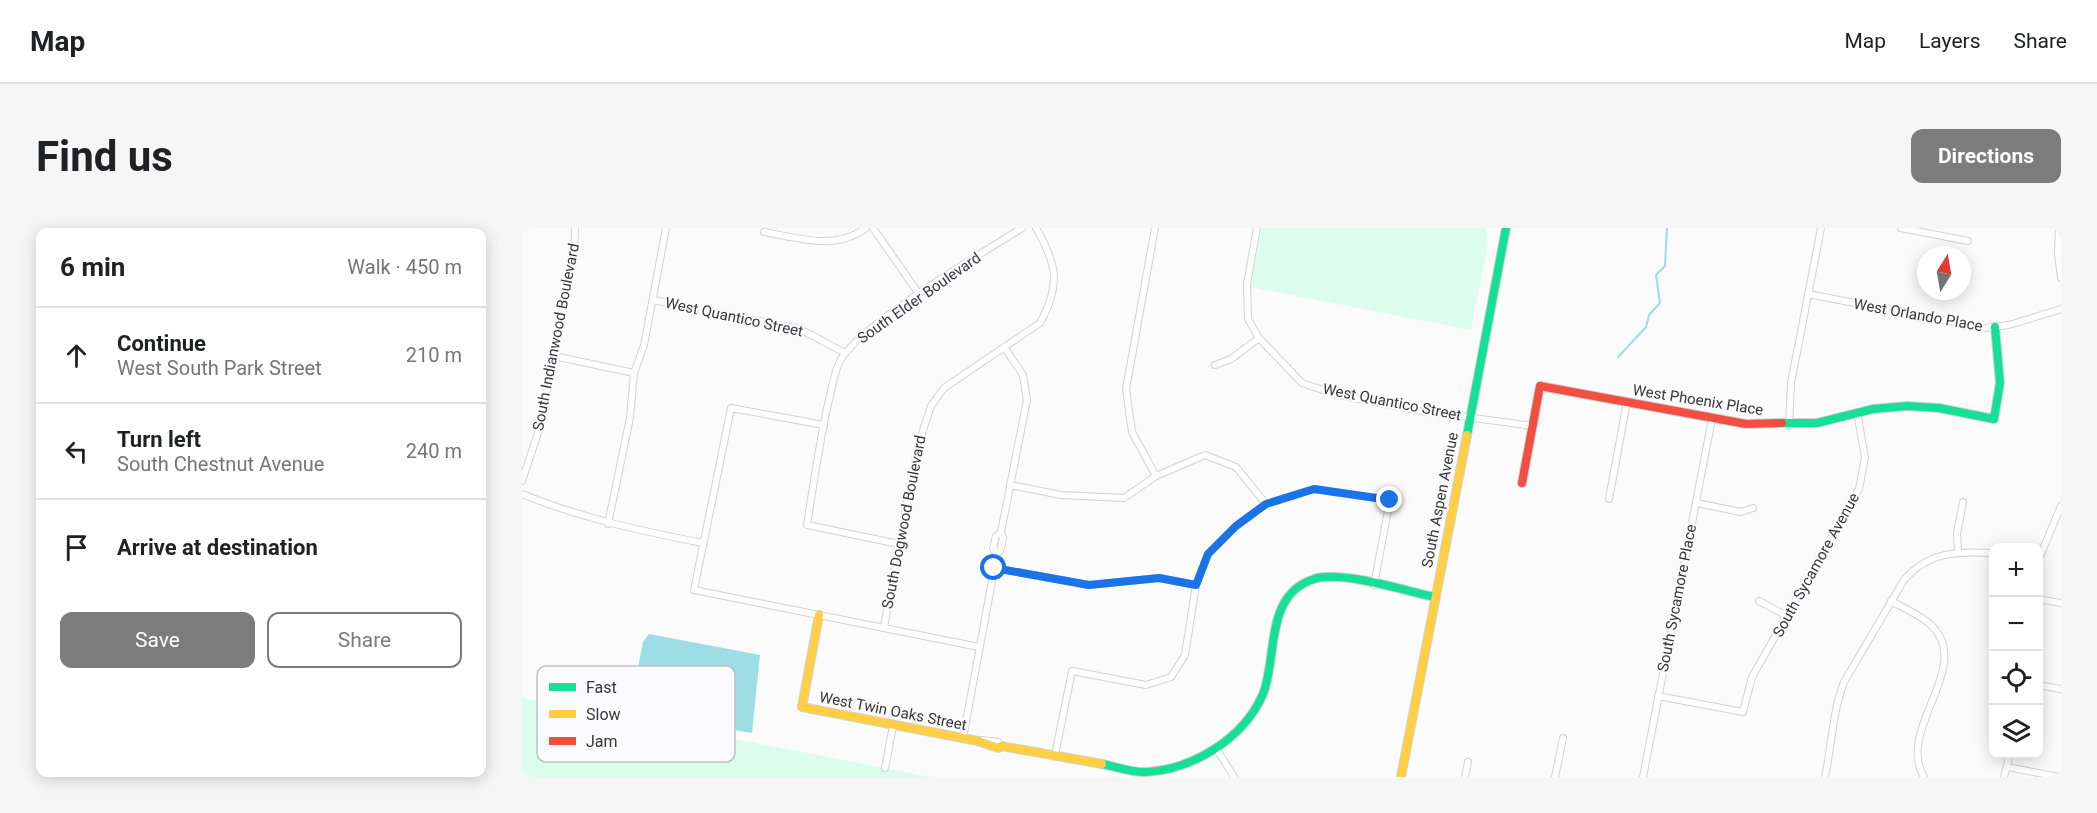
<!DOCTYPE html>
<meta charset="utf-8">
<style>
body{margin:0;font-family:Roboto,sans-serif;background:#f6f6f6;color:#202124}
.controls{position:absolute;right:18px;bottom:18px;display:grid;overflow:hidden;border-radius:12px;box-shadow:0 3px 15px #0003}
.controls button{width:54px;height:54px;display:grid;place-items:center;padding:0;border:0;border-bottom:2px solid #e0e0e0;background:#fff;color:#202124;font:30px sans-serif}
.compass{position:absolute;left:1395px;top:18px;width:54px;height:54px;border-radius:50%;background:#fff;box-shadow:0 3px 15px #0003;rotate:11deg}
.stop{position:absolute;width:18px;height:18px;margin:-14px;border:4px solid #1a73e8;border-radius:50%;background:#fff}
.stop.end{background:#1a73e8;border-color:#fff;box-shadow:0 2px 6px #0008}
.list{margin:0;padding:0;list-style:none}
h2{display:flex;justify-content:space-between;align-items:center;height:78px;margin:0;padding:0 24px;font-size:26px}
h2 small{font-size:20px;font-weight:400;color:#757577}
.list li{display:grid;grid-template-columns:39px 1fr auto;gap:18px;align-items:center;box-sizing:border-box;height:96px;padding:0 24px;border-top:2px solid #e0e0e0}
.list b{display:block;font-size:22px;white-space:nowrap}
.list p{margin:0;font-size:20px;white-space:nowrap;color:#757577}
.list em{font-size:20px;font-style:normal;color:#757577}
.actions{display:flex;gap:12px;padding:18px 24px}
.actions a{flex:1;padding:14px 0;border:2px solid #7c7c7d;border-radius:12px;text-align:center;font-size:21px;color:#7c7c7d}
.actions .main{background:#7c7c7d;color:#fff}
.icon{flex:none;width:33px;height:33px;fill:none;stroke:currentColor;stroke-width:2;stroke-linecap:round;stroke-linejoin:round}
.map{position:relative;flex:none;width:1539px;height:549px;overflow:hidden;border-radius:12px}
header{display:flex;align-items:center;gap:36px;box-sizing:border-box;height:84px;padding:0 30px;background:#fff;border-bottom:2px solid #e0e0e0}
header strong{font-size:28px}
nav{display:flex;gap:33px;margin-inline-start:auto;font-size:21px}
.intro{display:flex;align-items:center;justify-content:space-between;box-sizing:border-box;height:144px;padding:0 36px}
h1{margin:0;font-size:42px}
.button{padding:15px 27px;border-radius:12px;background:#7c7c7d;color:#fff;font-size:21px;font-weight:700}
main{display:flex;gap:36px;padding:0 36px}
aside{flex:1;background:#fff;border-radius:12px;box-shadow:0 3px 15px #0003}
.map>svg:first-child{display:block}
.green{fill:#dcfced}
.water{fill:#9cdde6}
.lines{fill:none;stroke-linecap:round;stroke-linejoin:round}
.stream{stroke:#9cdde6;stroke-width:2}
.street-casing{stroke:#d2d2d3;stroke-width:8}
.fast-casing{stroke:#d2d2d3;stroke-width:10}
.slow-casing{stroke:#d2d2d3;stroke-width:10}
.jam-casing{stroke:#d2d2d3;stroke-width:10}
.street{stroke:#fefeff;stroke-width:6}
.fast{stroke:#16e098;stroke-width:8}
.slow{stroke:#ffcf43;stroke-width:8}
.jam{stroke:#f24e42;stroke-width:8}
.route{stroke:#1a73e8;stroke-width:8}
.labels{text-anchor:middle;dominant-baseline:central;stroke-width:4.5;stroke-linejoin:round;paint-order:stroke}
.street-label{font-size:15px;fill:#383738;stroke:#fbfafd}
.key{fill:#fbfafd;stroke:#c0c0c2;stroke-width:1.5}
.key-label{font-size:16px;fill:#383738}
</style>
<header>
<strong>Map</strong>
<nav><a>Map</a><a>Layers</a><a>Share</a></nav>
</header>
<div class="intro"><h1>Find us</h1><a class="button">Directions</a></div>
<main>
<aside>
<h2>6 min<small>Walk · 450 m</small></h2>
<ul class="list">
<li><svg class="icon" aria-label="ahead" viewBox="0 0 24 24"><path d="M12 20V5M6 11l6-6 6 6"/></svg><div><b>Continue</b><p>West South Park Street</p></div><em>210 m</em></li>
<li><svg class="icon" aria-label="left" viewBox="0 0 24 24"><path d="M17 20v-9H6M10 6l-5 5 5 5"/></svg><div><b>Turn left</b><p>South Chestnut Avenue</p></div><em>240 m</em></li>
<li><svg class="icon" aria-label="arrive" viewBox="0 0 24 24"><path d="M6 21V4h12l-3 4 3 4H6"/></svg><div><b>Arrive at destination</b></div></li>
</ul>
<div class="actions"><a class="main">Save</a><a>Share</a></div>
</aside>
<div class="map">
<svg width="1539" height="549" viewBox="0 0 1539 549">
<rect width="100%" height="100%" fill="#fbfbfc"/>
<g class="green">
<path d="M740,0H964L966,15L949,102L729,59Z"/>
<path d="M0,470L409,549H0Z"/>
</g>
<path class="water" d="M127,406L238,427L230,505L107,485L121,414Z"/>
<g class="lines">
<path class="stream" d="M1096,129L1124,99L1127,87L1138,75L1134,47L1143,38L1145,0"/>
<defs>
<g id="street">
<path d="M351,0L397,66"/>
<path d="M633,0L604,161L610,204L634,248"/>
<path d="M735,0L725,56L726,91L737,110L780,155L816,167L899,183L1011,198"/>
<path d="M1379,0L1446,13"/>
<path d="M1537,0L1536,25L1539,50"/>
<path d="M242,4C277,10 313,23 344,0"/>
<path d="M1286,66L1462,100L1487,97L1539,81"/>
<path d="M131,72L278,101L323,125"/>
<path d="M32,128L112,145"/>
<path d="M693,137L709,131L737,110"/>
<path d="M302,197L209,180L172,362L457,419"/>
<path d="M1267,197L1269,155L1299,0"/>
<path d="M0,253L18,199L52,28L53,0"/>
<path d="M488,257L539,267L602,270L634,248L683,227L714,239L744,276"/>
<path d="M0,266C59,290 119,303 181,315"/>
<path d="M1087,271L1105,174"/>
<path d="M1174,275L1219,284L1231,280"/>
<path d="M86,296L108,190L112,145L122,117L144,0"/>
<path d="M377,316L285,297C291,258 297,218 305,180C309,165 311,149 317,135C332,100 462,24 500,0"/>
<path d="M1436,323L1435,305L1441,274"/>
<path d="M475,326L471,321L474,308L479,304"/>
<path d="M1516,333L1539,278"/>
<path d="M472,340L567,357L637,350L674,357"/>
<path d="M1516,371L1539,375"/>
<path d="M1237,373L1265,388"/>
<path d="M1369,373C1382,380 1398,387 1409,397C1453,439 1373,501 1402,549"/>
<path d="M362,399L395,221L409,178L422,160L518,95C539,57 535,36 514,0"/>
<path d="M1516,457L1539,461"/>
<path d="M1136,468L1221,484L1230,449L1337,261L1343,230L1335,184"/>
<path d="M441,510L475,326L478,323L481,310L479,304L505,172L501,147L482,119"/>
<path d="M461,512L476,514L479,518"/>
<path d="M694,520L712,549"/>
<path d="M533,527L550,443L624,457L649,449L663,427L674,357L686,326L714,298L744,276L792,261L868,272L852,357"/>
<path d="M1485,539L1537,549"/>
<path d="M363,540L371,498"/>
<path d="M943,549L946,534"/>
<path d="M1033,549L1041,510"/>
<path d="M1121,549L1190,191"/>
<path d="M1303,549C1310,516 1310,486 1322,454L1382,352C1407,323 1437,323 1472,325"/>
<path d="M1482,549L1488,526"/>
</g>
<g id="fast">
<path d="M1260,195H1295L1351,181L1385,178L1417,180L1472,191L1478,155L1473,99"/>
<path d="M945,207L984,0"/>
<path d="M580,536C595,539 610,545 625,544C672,541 722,510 741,466C756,428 742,367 792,351C819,342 883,363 913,369"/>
</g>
<g id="slow">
<path d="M297,387L280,479L456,513L476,520L479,518L580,536"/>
<path d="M879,549L945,207"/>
</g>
<path id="jam" d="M1000,255L1018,158L1224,196L1260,195"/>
</defs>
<use href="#street" class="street-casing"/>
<use href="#fast" class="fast-casing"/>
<use href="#slow" class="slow-casing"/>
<use href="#jam" class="jam-casing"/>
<use href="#street" class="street"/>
<use href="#fast" class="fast"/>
<use href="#slow" class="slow"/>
<use href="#jam" class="jam"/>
</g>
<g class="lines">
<path class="route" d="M472,340L567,357L637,350L674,357L686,326L714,298L744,276L792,261L868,272"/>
</g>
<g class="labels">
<g class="street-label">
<text transform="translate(397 70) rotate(-35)">South Elder Boulevard</text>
<text transform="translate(1396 87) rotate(10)">West Orlando Place</text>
<text transform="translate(212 89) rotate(12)">West Quantico Street</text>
<text transform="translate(34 109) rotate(-79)">South Indianwood Boulevard</text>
<text transform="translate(1176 172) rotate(9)">West Phoenix Place</text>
<text transform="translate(870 174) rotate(11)">West Quantico Street</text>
<text transform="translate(918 272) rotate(-79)">South Aspen Avenue</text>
<text transform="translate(382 294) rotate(-79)">South Dogwood Boulevard</text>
<text transform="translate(1294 337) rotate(-61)">South Sycamore Avenue</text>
<text transform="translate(1155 370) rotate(-79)">South Sycamore Place</text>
<text transform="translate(371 483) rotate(11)">West Twin Oaks Street</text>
</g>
</g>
<rect x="15" y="438" width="198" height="96" rx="9" class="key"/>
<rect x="27" y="455" width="27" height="8" fill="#16e098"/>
<rect x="27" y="482" width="27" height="8" fill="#ffcf43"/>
<rect x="27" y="509" width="27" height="8" fill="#f24e42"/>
<g class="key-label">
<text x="64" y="465">Fast</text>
<text x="64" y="492">Slow</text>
<text x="64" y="519">Jam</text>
</g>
</svg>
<div class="controls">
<button>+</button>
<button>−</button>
<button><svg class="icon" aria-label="locate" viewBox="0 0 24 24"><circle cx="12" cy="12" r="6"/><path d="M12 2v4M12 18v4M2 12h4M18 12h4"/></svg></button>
<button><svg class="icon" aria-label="layers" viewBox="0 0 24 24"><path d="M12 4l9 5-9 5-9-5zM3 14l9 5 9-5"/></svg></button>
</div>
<svg class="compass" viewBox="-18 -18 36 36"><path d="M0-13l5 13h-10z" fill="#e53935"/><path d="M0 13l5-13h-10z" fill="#757577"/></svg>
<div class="stop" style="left:472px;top:340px"></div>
<div class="stop end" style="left:868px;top:272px"></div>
</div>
</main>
